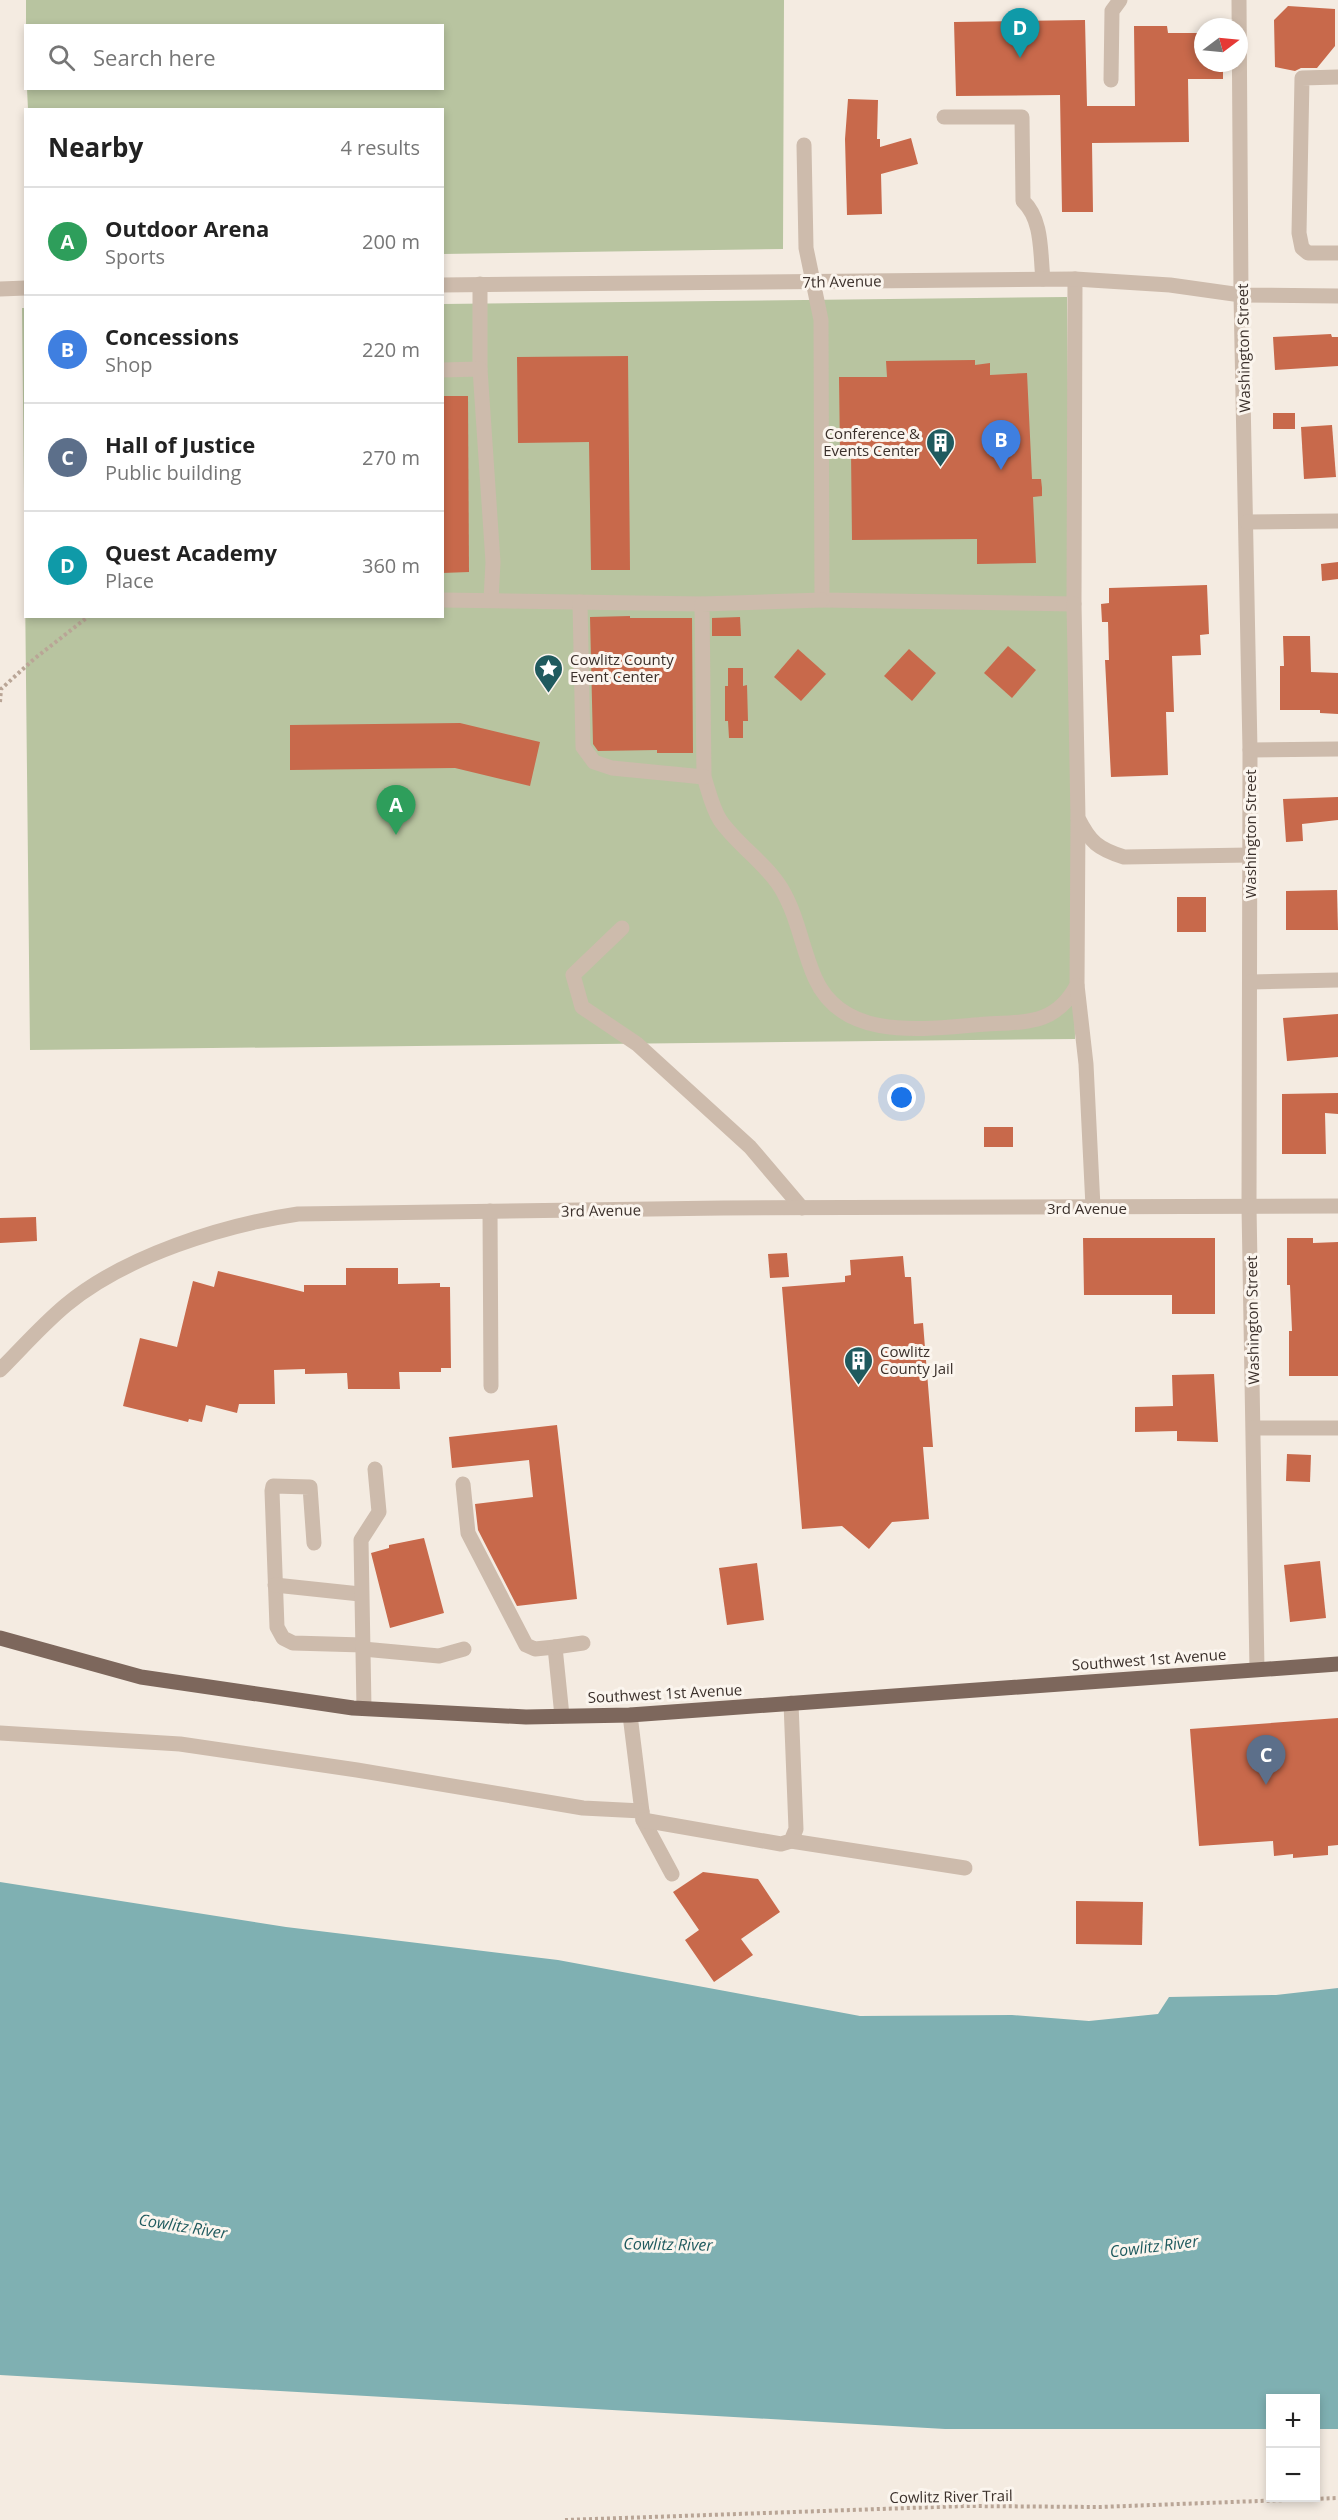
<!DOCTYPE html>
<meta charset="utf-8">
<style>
body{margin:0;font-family:"Open Sans",sans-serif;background:#f2f2f2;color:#222}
.controls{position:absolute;right:18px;bottom:18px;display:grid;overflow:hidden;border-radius:0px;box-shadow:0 3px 9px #0003}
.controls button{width:54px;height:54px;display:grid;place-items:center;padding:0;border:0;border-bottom:2px solid #e0e0e0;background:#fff;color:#222;font:30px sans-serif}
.compass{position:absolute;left:1194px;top:18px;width:54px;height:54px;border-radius:50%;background:#fff;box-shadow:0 3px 9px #0003;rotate:74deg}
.you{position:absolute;left:902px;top:1098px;width:21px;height:21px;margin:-15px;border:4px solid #fff;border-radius:50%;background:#1a73e8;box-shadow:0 0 0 9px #1a73e833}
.badge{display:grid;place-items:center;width:39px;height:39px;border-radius:50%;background:#ea580c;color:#fff;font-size:20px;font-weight:700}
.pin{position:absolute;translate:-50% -50px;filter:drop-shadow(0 2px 3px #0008)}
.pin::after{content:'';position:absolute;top:32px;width:21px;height:18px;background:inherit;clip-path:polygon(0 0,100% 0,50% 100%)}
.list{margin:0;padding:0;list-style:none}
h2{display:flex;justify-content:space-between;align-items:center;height:78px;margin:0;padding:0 24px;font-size:26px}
h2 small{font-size:20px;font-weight:400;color:#767676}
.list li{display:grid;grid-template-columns:39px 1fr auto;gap:18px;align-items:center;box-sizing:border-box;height:108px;padding:0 24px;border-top:2px solid #e0e0e0}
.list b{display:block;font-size:22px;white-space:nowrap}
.list p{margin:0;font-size:20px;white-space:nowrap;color:#767676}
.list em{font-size:20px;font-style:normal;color:#767676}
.icon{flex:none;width:33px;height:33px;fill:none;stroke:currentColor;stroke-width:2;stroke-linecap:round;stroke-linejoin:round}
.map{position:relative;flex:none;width:1338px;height:2520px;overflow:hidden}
.search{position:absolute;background:#fff;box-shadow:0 3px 9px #0003;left:24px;top:24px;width:420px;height:66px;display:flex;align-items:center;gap:15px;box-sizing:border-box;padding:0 21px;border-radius:0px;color:#767676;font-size:22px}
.panel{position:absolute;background:#fff;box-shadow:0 3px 9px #0003;left:24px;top:108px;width:420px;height:510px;border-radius:0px}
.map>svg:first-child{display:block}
.green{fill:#b8c4a0}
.water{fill:#7fb0b2}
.building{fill:#c8694b}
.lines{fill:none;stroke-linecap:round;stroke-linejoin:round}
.path{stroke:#b9a596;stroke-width:4;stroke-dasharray:3 3;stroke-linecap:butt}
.minor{stroke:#cdbbac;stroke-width:15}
.major{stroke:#7d675c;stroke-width:15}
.labels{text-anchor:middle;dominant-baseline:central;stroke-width:6;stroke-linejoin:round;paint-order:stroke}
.street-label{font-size:15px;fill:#3b302b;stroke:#fbf5ee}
.poi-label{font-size:15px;fill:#3b302b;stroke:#fbf5ee;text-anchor:start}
.water-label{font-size:16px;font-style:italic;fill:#1f5a5e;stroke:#fbf5ee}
</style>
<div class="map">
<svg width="1338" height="2520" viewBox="0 0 1338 2520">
<rect width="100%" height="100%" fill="#f4ebe1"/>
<g class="green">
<path d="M26,0H784L783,249L443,254L442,110L28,109L27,89L442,88V26L26,25Z"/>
<path d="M1067,297L1075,1039L30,1050L22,308H26V616H442L443,304Z"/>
</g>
<path class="water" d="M0,1882L286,1927L558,1960L860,2016L1012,2015L1089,2021L1158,2014L1169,1997L1276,1995L1338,1988V2429H1316V2398H1270V2429H945L0,2375Z"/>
<g class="building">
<path d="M1288,6L1335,9V46L1317,68H1301L1295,71L1275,67L1274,20Z"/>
<path d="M1085,20L1087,106H1135L1134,26H1167L1168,33H1203V63H1223V79H1188L1189,142L1092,143L1093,212H1062L1060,95L956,96L954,22Z"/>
<path d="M848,99L878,100L877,139H880V147L911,138L918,164L881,174L882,214L847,215L845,139Z"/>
<path d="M1331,334L1332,337H1338V366L1275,370L1273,337Z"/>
<path d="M628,356L630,570H591L589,442L518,443L517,357Z"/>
<path d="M975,360V365L990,363V375L1027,373L1032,479H1041L1042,488V496L1033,497L1036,563L977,564V539L852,540L851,452H840L839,377H887L886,361Z"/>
<path d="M442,396H468L469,572L442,573Z"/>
<rect x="1273" y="413" width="22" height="16"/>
<path d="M1332,425L1336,477L1304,479L1301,427Z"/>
<path d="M1338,562V579L1322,581L1321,564Z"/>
<path d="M1207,585L1209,634L1200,635L1201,655L1172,656L1174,712H1166L1168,775L1111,777L1105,660H1109L1108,622H1102L1101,604L1109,603V588Z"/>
<path d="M630,616V618H692L693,753H657V750L598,751L593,744L590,617Z"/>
<path d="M740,617L741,636H712V618Z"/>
<path d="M1283,636H1310L1311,672L1338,673V714L1320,713V710H1280V666H1284Z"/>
<path d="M1008,646L1036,670L1012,698L984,673Z"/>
<path d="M798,649L826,674L801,701L774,677Z"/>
<path d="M909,649L936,673L912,701L884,676Z"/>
<path d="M728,668H743V686L747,685L748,721H743V738H729L728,721H725V686H728Z"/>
<path d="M460,723L540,742L530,786L455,768L290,770V725Z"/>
<path d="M1338,797V820L1302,824L1303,841L1286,842L1283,799Z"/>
<path d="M1337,890L1338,930H1286V891Z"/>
<rect x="1177" y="897" width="29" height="35"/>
<path d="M1338,1014V1057L1287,1061L1283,1018Z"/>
<path d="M1338,1093V1114L1325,1113L1326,1154H1282V1094Z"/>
<rect x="984" y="1127" width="29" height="20"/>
<path d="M36,1217L37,1241L0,1243V1218Z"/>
<path d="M1083,1238H1215V1314H1172V1295H1084Z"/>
<path d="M1287,1238H1313V1243L1338,1242V1376H1289V1331H1292L1290,1285H1287Z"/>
<path d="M787,1253L789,1277L770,1278L768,1254Z"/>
<path d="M903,1256L905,1277H911L914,1324L923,1323L933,1447H923L929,1519L892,1522L869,1549L842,1526L802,1529L782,1287L845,1282V1276L851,1275L850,1260Z"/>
<path d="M346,1268H398V1284L440,1283V1287H450L451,1368H441V1372H399L400,1389H348L347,1373L305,1374V1369L274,1370L275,1404H239L237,1413L206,1405L202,1422L189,1419L188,1422L123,1406L140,1338L177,1347L193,1281L214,1287L218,1271L304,1292V1285H346Z"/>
<path d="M1214,1374L1218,1442L1177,1441V1431L1135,1432V1407L1173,1406L1172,1375Z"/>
<path d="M557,1425L577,1599L517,1606L478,1530L475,1504L533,1497L529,1460L452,1468L449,1437Z"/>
<path d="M1287,1454L1311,1455L1310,1482L1286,1481Z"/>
<path d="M424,1538L444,1613L390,1628L371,1553L389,1548V1545Z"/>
<path d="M1320,1561L1326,1618L1290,1622L1284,1565Z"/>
<path d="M757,1563L764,1620L727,1625L719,1568Z"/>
<path d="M1338,1718V1845L1328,1846V1855L1293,1858V1854L1274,1856L1273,1841L1199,1846L1190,1729Z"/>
<path d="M703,1872L758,1879L780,1912L741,1939L753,1955L714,1982L685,1940L699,1930L673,1892Z"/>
<path d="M1076,1901L1143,1902L1142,1945L1076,1944Z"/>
</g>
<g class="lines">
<g class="path">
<path d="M0,702L1,689L34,659L89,616"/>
<path d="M565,2520L966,2506L1100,2507L1338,2498"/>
</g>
<g class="minor">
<path d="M1239,0L1241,295L1250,750L1249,1207L1257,1669"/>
<path d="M1338,77L1302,78L1299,233L1302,248L1308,253H1338"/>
<path d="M1111,80L1112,11L1120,0"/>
<path d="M944,117H1022L1023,201C1043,220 1040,253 1043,279"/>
<path d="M804,145L806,248L821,320L822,600L1074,604L1075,279"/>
<path d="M480,284V369"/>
<path d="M442,285L1075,279L1170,285L1241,295L1338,296"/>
<path d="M0,289L26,288"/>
<path d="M442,370L480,369L493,562L491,600"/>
<path d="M1247,522L1338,521"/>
<path d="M442,600L702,604"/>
<path d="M822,600L702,604L704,777C709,792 712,807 720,820C737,845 765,862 781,888C798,916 802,949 815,978C844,1044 930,1028 987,1024C1028,1022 1056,1024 1077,985L1078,818"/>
<path d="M580,602L583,747L594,762L612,768L704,777"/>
<path d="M1074,604L1078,818C1090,842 1098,849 1124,857L1250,855"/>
<path d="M1250,750L1338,749"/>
<path d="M622,928L573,975L582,1007L637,1044L750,1147L802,1208"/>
<path d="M1251,982L1338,980"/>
<path d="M1077,985L1086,1064L1093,1207"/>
<path d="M490,1211L491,1386"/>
<path d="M0,1370C22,1348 42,1325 66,1305C125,1256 223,1225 298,1214L723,1208L1338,1206"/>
<path d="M1254,1428H1338"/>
<path d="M463,1484L468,1533L526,1645L535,1649L555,1647L562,1716"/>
<path d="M314,1543L310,1487L273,1486L272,1491L277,1627L283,1638L293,1643L363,1645"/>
<path d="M275,1585L360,1594"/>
<path d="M555,1647L583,1643"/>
<path d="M363,1649L439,1656L464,1649"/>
<path d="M364,1708L361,1540L379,1512L375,1469"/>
<path d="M630,1715L643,1820L672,1874"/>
<path d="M0,1733L180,1744L357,1770L583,1808L642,1811"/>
<path d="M643,1820L781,1844L791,1841L796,1829L791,1703"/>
<path d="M791,1841L965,1868"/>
</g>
<path class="major" d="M0,1638L141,1677L353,1708L526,1717L630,1715L1338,1664"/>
</g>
<defs>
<symbol id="building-pin" viewBox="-11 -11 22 30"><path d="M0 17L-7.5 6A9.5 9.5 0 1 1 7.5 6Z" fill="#1f5a5e" stroke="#fbf5ee"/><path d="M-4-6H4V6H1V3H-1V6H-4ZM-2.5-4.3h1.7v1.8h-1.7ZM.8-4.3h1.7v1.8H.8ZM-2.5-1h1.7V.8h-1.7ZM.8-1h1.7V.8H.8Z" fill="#fff"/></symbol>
<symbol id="sight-pin" viewBox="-11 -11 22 30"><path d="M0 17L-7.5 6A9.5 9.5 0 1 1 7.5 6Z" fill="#1f5a5e" stroke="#fbf5ee"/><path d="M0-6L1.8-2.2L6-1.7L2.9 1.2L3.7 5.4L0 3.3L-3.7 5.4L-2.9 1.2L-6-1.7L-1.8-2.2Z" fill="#fff"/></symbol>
</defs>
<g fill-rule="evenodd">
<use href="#building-pin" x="924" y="426" width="33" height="45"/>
<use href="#sight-pin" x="532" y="652" width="33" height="45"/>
<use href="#building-pin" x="842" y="1344" width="33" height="45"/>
</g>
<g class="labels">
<g class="street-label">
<text transform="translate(842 281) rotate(-1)">7th Avenue</text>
<text transform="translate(1243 348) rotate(-91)">Washington Street</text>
<text transform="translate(1250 834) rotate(-90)">Washington Street</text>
<text x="1087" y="1208">3rd Avenue</text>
<text transform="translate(601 1210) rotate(-1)">3rd Avenue</text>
<text transform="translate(1252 1320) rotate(-91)">Washington Street</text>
<text transform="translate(1149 1659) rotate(-4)">Southwest 1st Avenue</text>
<text transform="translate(665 1693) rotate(-3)">Southwest 1st Avenue</text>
<text transform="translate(951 2496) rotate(-1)">Cowlitz River Trail</text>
</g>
<g class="poi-label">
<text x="920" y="433" text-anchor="end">Conference &amp;<tspan x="920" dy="17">Events Center</tspan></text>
<text x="570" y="659">Cowlitz County<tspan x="570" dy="17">Event Center</tspan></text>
<text x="880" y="1351">Cowlitz<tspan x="880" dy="17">County Jail</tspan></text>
</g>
<g class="water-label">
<text transform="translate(183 2226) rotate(9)">Cowlitz River</text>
<text transform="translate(668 2244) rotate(1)">Cowlitz River</text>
<text transform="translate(1154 2246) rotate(-7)">Cowlitz River</text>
</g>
</g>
</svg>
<div class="controls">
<button>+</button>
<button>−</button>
</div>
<svg class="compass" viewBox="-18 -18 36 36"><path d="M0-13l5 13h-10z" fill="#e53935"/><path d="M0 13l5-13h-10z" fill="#767676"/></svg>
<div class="you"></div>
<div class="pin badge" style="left:396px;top:835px;background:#2e9e5b">A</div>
<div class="pin badge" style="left:1001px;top:470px;background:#3f7fe0">B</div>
<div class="pin badge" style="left:1266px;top:1785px;background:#5c6f8a">C</div>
<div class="pin badge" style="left:1020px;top:58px;background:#0f9aa8">D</div>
<div class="search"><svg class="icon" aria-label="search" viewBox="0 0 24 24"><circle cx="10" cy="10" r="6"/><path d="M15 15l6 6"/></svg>Search here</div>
<section class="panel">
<h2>Nearby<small>4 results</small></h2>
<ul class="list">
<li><span class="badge" style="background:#2e9e5b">A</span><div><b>Outdoor Arena</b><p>Sports</p></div><em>200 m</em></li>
<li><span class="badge" style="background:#3f7fe0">B</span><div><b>Concessions</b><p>Shop</p></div><em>220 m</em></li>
<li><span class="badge" style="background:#5c6f8a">C</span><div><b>Hall of Justice</b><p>Public building</p></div><em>270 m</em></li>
<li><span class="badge" style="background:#0f9aa8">D</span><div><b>Quest Academy</b><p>Place</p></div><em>360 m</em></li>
</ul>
</section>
</div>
